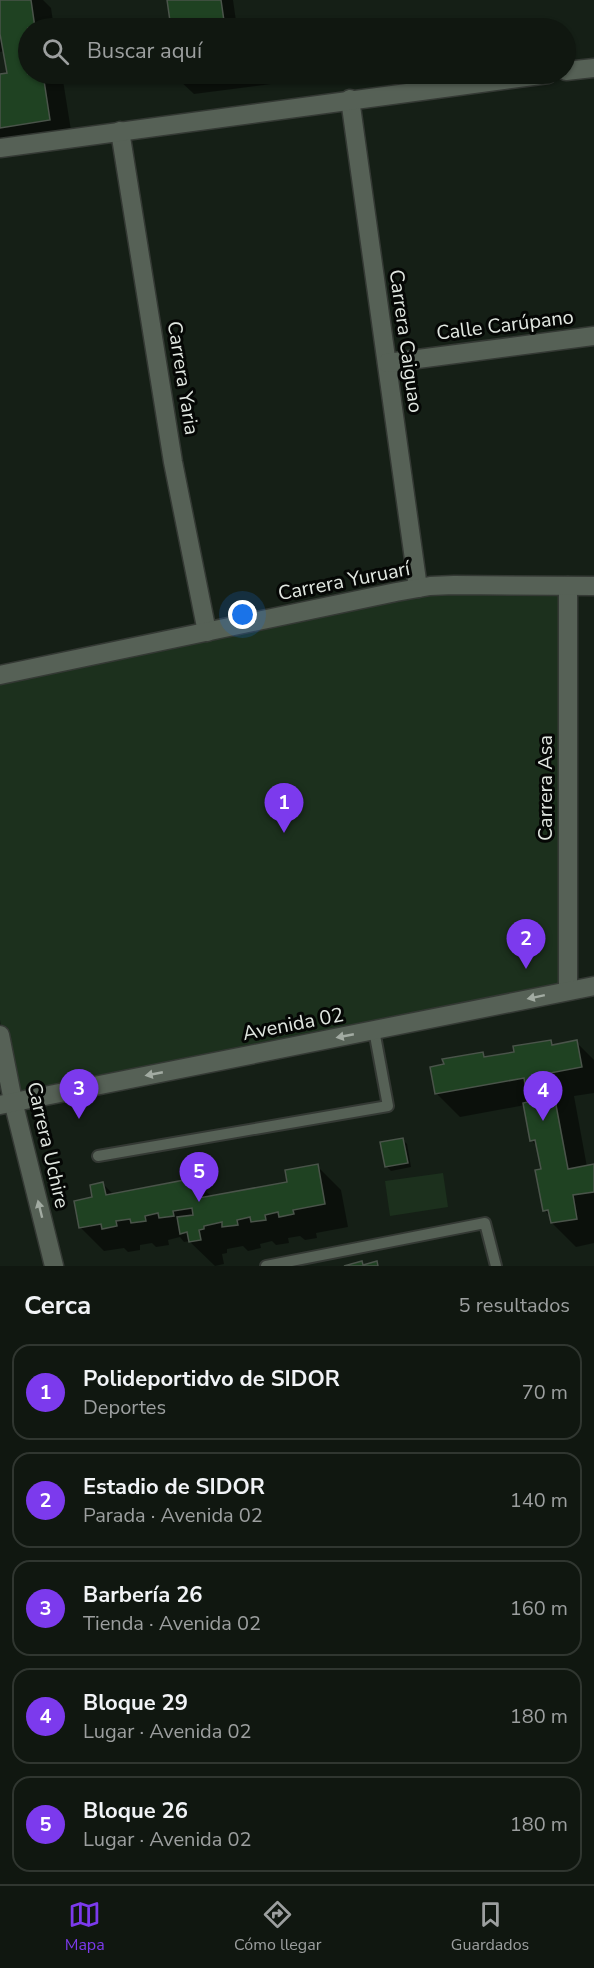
<!DOCTYPE html>
<html lang="es">
<meta charset="utf-8">
<style>
body{margin:0;font-family:"Nunito Sans",sans-serif;background:#192019;color:#f1f3f6}
.you{position:absolute;left:243px;top:615px;width:21px;height:21px;margin:-15px;border:4px solid #fff;border-radius:50%;background:#1a73e8;box-shadow:0 0 0 9px #1a73e833}
.badge{display:grid;place-items:center;width:39px;height:39px;border-radius:50%;background:#7c3aed;color:#fff;font-size:20px;font-weight:700}
.pin{position:absolute;translate:-50% -50px;filter:drop-shadow(0 2px 3px #0008)}
.pin::after{content:'';position:absolute;top:32px;width:21px;height:18px;background:inherit;clip-path:polygon(0 0,100% 0,50% 100%)}
.list{margin:0;padding:0;list-style:none}
h2{display:flex;justify-content:space-between;align-items:center;height:78px;margin:0;padding:0 24px;font-size:26px}
h2 small{font-size:20px;font-weight:400;color:#9c9f9f}
.list li{display:grid;grid-template-columns:39px 1fr auto;gap:18px;align-items:center;box-sizing:border-box;height:96px;margin:0 12px 12px;padding:0 12px;border:2px solid #303630;border-radius:18px}
.list b{display:block;font-size:22px;white-space:nowrap}
.list p{margin:0;font-size:20px;white-space:nowrap;color:#9c9f9f}
.list em{font-size:20px;font-style:normal;color:#9c9f9f}
.icon{flex:none;width:33px;height:33px;fill:none;stroke:currentColor;stroke-width:2;stroke-linecap:round;stroke-linejoin:round}
.map{position:relative;flex:none;width:594px;height:1266px;overflow:hidden}
.search{position:absolute;background:#101710;box-shadow:0 2px 4px #0004;left:18px;right:18px;top:18px;height:66px;display:flex;align-items:center;gap:15px;box-sizing:border-box;padding:0 21px;border-radius:33px;color:#9c9f9f;font-size:22px}
.sheet{height:618px;background:#101710}
nav{display:flex;justify-content:space-around;align-items:center;box-sizing:border-box;height:84px;border-top:2px solid #303630;background:#101710;font-size:16px;color:#9c9f9f}
nav a{display:grid;justify-items:center;gap:3px}
nav .on{color:#7c3aed}
.map>svg:first-child{display:block}
.green{fill:#1c301d}
.shadow{fill:#0007}
.building{fill:#1f4222;stroke:#4a544a;stroke-width:1.5}
.lines{fill:none;stroke-linecap:round;stroke-linejoin:round}
.service-casing{stroke:#343934;stroke-width:14}
.minor-casing{stroke:#343934;stroke-width:21}
.service{stroke:#566156;stroke-width:10}
.minor{stroke:#566156;stroke-width:18}
.oneway{fill:#a2aba2}
.labels{text-anchor:middle;dominant-baseline:central;stroke-width:6;stroke-linejoin:round;paint-order:stroke}
.street-label{font-size:20px;fill:#e1e7e1;stroke:#050705}
</style>
<div class="map">
<svg width="594" height="1266" viewBox="0 0 594 1266">
<rect width="100%" height="100%" fill="#151f16"/>
<g class="green">
<path d="M568,586V990L17,1103L0,1020V675L396,592Z"/>
<path d="M443,1173L448,1207L390,1216L385,1181Z"/>
</g>
<g class="shadow">
<path d="M0,0H43L51,8L54,28H28V74H62L73,143L0,155V75L9,74L5,51L0,52Z"/>
<path d="M169,0H233L237,28H173Z"/>
<path d="M322,22L328,28H272Z"/>
<path d="M179,74H341V75L194,94L179,80Z"/>
<path d="M551,1041L555,1046L576,1042L594,1060V1093L574,1096L587,1167L594,1166V1243L576,1247L552,1223L551,1217L544,1210L543,1170L538,1147L531,1140L525,1105L460,1117L436,1093L483,1054L487,1058L516,1053Z"/>
<path d="M402,1139L407,1144L411,1167L391,1171L386,1166Z"/>
<path d="M317,1166L341,1190L348,1227L316,1233L317,1238L305,1240L300,1236L288,1238L289,1243L276,1245L272,1241L260,1244L261,1248L248,1251L243,1246L227,1249V1253L222,1254L224,1264L215,1266L189,1241L184,1242L180,1237L168,1240L169,1245L156,1247L152,1243L140,1245V1250L128,1252L124,1248L104,1251L80,1227L103,1184L114,1195L194,1180L212,1197L289,1183Z"/>
</g>
<g class="building">
<path d="M0,0H31L35,28H28V74H43L50,120L0,128V74L7,73L0,34Z"/>
<path d="M167,0H221L225,28H171Z"/>
<path d="M322,20L323,28H261Z"/>
<path d="M177,74H229L178,80Z"/>
<path d="M551,1040L552,1045L577,1040L582,1067L550,1073L568,1169L594,1164V1192L573,1195L577,1219L551,1223L548,1210L543,1211L535,1170L541,1169L535,1140L530,1141L523,1103L528,1102L524,1078L435,1094L430,1067L444,1064L442,1059L483,1052L484,1057L514,1052L513,1046Z"/>
<path d="M403,1138L408,1163L385,1167L380,1142Z"/>
<path d="M318,1164L325,1204L293,1210L294,1214L279,1217L278,1212L265,1215L266,1220L251,1222L250,1217L237,1220L238,1225L222,1227V1222L204,1226V1229L199,1230L201,1240L189,1242L187,1232L180,1234L177,1217L193,1215L192,1208L173,1211L174,1216L159,1218L158,1213L145,1216L146,1221L131,1223L130,1219L116,1221L117,1226L102,1229L101,1224L79,1228L74,1201L92,1197L90,1185L103,1182L106,1195L195,1178L199,1198L287,1182L285,1170Z"/>
<path d="M362,1261L363,1265L377,1261L378,1266H344Z"/>
</g>
<g class="lines">
<defs>
<g id="service">
<path d="M98,1156L388,1106L374,1030"/>
<path d="M266,1266L485,1223L496,1266"/>
</g>
<g id="minor">
<path d="M566,71L594,68"/>
<path d="M350,99L418,588"/>
<path d="M120,131L173,462L207,632"/>
<path d="M0,148L548,74"/>
<path d="M387,363L594,336"/>
<path d="M568,586V990"/>
<path d="M0,675L396,592L430,586L454,585L594,586"/>
<path d="M0,1035L13,1101L54,1266"/>
<path d="M0,1105L594,986"/>
</g>
</defs>
<use href="#service" class="service-casing"/>
<use href="#minor" class="minor-casing"/>
<use href="#service" class="service"/>
<use href="#minor" class="minor"/>
</g>
<defs><path id="oneway-solid" d="M-6-.8H1V-3.2L6.5 0L1 3.2V.8H-6Z" transform="scale(1.5)"/></defs>
<g class="oneway">
<use href="#oneway-solid" transform="translate(536 997) rotate(168)"/>
<use href="#oneway-solid" transform="translate(345 1036) rotate(169)"/>
<use href="#oneway-solid" transform="translate(154 1074) rotate(169)"/>
<use href="#oneway-solid" transform="translate(40 1209) rotate(-104)"/>
</g>
<g class="labels">
<g class="street-label">
<text transform="translate(505 325) rotate(-7)">Calle Carúpano</text>
<text transform="translate(406 341) rotate(82)">Carrera Caiguao</text>
<text transform="translate(183 378) rotate(81)">Carrera Yaria</text>
<text transform="translate(344 581) rotate(-11)">Carrera Yuruarí</text>
<text transform="translate(545 788) rotate(-90)">Carrera Asa</text>
<text transform="translate(293 1024) rotate(-11)">Avenida 02</text>
<text transform="translate(48 1145) rotate(77)">Carrera Uchire</text>
</g>
</g>
</svg>
<div class="you"></div>
<div class="pin badge" style="left:284px;top:833px">1</div>
<div class="pin badge" style="left:526px;top:969px">2</div>
<div class="pin badge" style="left:79px;top:1119px">3</div>
<div class="pin badge" style="left:543px;top:1121px">4</div>
<div class="pin badge" style="left:199px;top:1202px">5</div>
<div class="search"><svg class="icon" aria-label="search" viewBox="0 0 24 24"><circle cx="10" cy="10" r="6"/><path d="M15 15l6 6"/></svg>Buscar aquí</div>
</div>
<section class="sheet">
<h2>Cerca<small>5 resultados</small></h2>
<ul class="list">
<li><span class="badge">1</span><div><b>Polideportidvo de SIDOR</b><p>Deportes</p></div><em>70 m</em></li>
<li><span class="badge">2</span><div><b>Estadio de SIDOR</b><p>Parada · Avenida 02</p></div><em>140 m</em></li>
<li><span class="badge">3</span><div><b>Barbería 26</b><p>Tienda · Avenida 02</p></div><em>160 m</em></li>
<li><span class="badge">4</span><div><b>Bloque 29</b><p>Lugar · Avenida 02</p></div><em>180 m</em></li>
<li><span class="badge">5</span><div><b>Bloque 26</b><p>Lugar · Avenida 02</p></div><em>180 m</em></li>
</ul>
</section>
<nav>
<a class="on"><svg class="icon" aria-label="map" viewBox="0 0 24 24"><path d="M3 6l6-2 6 2 6-2v14l-6 2-6-2-6 2zM9 4v14M15 6v14"/></svg>Mapa</a>
<a><svg class="icon" aria-label="directions" viewBox="0 0 24 24"><path d="M12 3l9 9-9 9-9-9zM9 14v-3h6M13 9l2 2-2 2"/></svg>Cómo llegar</a>
<a><svg class="icon" aria-label="saved" viewBox="0 0 24 24"><path d="M7 4h10v16l-5-4-5 4z"/></svg>Guardados</a>
</nav>
